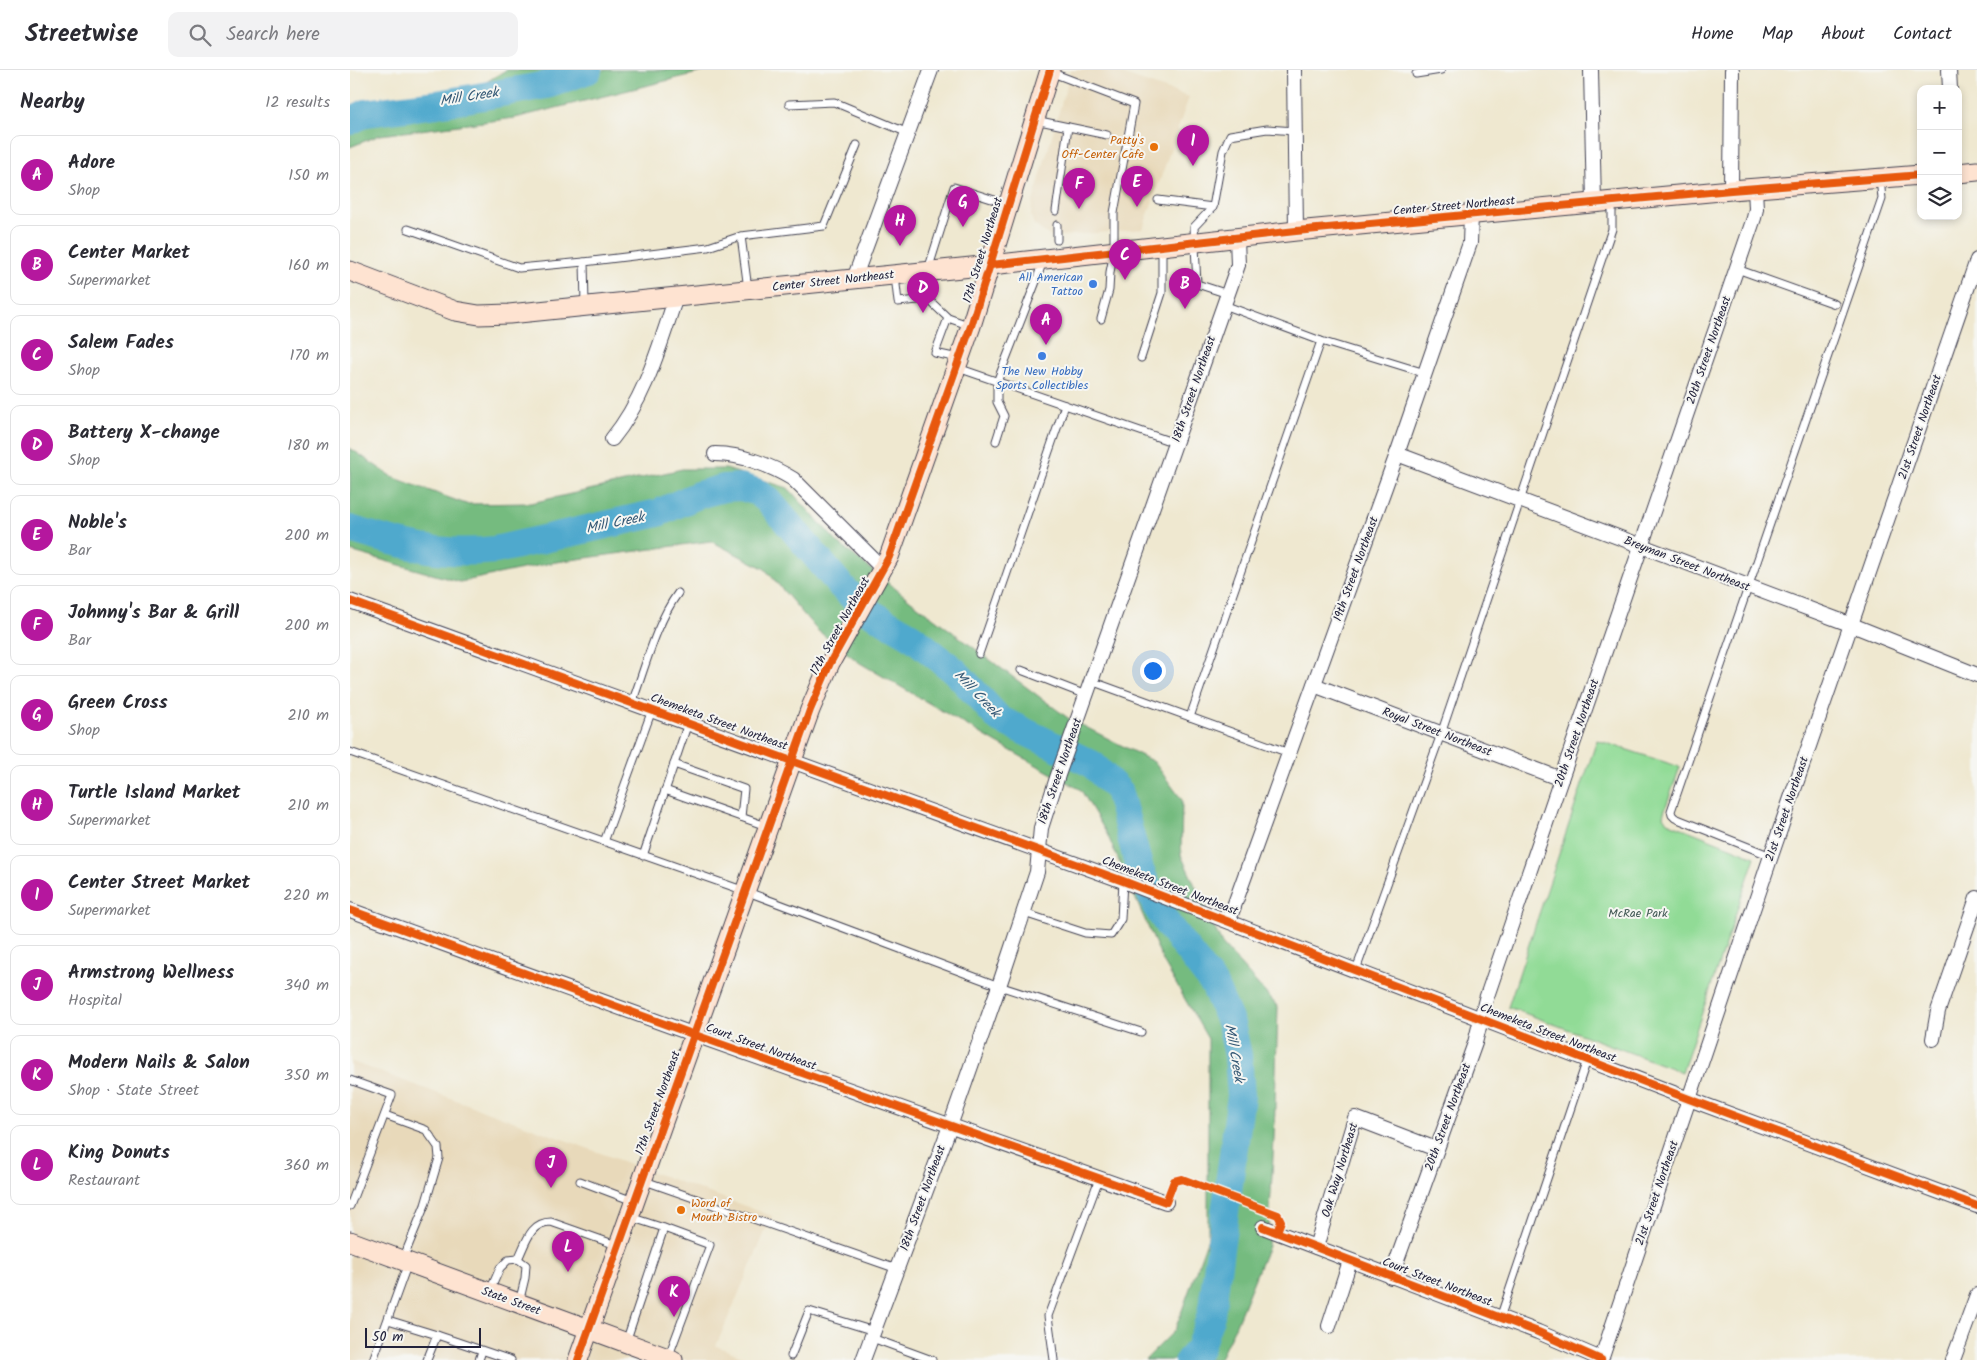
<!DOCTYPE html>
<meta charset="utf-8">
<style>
body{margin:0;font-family:Kalam,sans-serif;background:#f2f2f3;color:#2b2b33}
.controls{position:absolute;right:15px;top:15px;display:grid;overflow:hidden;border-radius:10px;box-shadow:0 2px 8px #0003}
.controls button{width:45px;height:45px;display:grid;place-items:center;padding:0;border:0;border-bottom:1px solid #e1e1e2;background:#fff;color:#2b2b33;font:25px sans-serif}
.scale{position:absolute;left:15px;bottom:12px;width:116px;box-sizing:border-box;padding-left:5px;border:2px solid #22223b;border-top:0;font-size:14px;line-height:18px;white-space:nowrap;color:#22223b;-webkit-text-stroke:4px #f6f6f2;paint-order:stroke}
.you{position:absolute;left:802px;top:600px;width:18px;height:18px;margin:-12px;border:4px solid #fff;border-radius:50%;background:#1a73e8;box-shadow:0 0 0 8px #1a73e833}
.badge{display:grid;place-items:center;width:32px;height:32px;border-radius:50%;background:#b5179e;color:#fff;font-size:16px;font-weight:700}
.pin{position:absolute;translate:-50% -41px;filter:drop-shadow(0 1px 2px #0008)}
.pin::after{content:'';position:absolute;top:26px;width:18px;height:15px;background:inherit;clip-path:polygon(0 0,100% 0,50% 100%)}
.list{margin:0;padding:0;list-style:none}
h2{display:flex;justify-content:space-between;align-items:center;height:65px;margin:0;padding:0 20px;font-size:21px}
h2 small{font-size:16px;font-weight:400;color:#7c7c81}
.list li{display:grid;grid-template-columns:32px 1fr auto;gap:15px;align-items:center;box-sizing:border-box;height:80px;margin:0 10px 10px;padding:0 10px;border:1px solid #e1e1e2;border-radius:10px}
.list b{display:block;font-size:19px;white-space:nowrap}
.list p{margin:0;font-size:16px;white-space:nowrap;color:#7c7c81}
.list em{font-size:16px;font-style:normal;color:#7c7c81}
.icon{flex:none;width:28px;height:28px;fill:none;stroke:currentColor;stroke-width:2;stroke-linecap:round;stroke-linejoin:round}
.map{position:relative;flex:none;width:1627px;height:1290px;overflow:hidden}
header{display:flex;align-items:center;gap:30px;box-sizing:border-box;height:70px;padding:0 25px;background:#fff;border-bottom:1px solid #e1e1e2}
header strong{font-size:24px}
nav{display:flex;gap:28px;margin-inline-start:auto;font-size:18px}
.search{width:350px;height:45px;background:#f2f2f3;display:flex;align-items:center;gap:12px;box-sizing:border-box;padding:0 18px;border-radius:10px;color:#7c7c81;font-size:19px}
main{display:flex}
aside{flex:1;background:#fff}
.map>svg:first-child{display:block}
.built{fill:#e8d9ba}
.green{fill:#91db96;stroke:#5a7e68}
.forest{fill:#74bb7f;stroke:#4b6e5d}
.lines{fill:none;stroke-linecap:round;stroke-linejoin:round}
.river{stroke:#50a9cd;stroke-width:28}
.lane-casing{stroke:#414051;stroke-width:9}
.street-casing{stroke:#414051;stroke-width:16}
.secondary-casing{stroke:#414051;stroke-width:21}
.lane{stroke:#fff;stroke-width:7}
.street{stroke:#fff;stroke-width:14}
.secondary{stroke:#fee3d1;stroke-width:19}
.cycleway-casing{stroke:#f6f6f2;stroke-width:11}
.cycleway{stroke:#e8590c;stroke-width:8}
.food-dot{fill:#e8710a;stroke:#f6f6f2;stroke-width:2}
.shop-dot{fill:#3f7fe0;stroke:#f6f6f2;stroke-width:2}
.labels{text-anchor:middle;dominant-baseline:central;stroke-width:4;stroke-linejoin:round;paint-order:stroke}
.food-label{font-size:12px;fill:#c56008;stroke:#f6f6f2;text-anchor:end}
.street-label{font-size:12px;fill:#22223b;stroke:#f6f6f2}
.shop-label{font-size:12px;fill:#366cbe;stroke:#f6f6f2;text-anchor:end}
.park-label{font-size:12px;fill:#435a56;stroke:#f6f6f2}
.water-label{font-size:14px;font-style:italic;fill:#345875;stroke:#f6f6f2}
</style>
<header>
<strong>Streetwise</strong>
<div class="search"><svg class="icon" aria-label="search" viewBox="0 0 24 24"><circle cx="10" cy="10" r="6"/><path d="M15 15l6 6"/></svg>Search here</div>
<nav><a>Home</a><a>Map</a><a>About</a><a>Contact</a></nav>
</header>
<main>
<aside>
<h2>Nearby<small>12 results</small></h2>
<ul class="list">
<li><span class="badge">A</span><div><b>Adore</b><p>Shop</p></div><em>150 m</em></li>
<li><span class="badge">B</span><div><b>Center Market</b><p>Supermarket</p></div><em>160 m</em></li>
<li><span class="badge">C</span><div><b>Salem Fades</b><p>Shop</p></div><em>170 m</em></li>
<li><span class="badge">D</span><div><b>Battery X-change</b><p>Shop</p></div><em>180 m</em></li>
<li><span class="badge">E</span><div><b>Noble's</b><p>Bar</p></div><em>200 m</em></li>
<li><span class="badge">F</span><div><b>Johnny's Bar &amp; Grill</b><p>Bar</p></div><em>200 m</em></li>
<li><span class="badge">G</span><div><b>Green Cross</b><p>Shop</p></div><em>210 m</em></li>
<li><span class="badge">H</span><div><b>Turtle Island Market</b><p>Supermarket</p></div><em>210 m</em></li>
<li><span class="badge">I</span><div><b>Center Street Market</b><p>Supermarket</p></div><em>220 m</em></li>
<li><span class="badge">J</span><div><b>Armstrong Wellness</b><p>Hospital</p></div><em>340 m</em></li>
<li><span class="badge">K</span><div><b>Modern Nails &amp; Salon</b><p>Shop · State Street</p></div><em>350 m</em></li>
<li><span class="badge">L</span><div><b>King Donuts</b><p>Restaurant</p></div><em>360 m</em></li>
</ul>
</aside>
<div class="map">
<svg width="1627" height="1290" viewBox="0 0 1627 1290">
<rect width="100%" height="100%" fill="#f6f6f2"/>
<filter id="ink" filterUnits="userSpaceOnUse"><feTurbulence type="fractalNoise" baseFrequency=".02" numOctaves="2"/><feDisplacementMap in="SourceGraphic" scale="10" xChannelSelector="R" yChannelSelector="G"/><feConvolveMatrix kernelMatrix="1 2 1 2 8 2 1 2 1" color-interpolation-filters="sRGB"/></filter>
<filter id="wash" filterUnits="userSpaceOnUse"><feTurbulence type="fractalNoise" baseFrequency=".0096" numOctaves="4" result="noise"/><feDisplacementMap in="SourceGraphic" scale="20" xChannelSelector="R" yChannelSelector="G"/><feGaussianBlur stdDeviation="1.12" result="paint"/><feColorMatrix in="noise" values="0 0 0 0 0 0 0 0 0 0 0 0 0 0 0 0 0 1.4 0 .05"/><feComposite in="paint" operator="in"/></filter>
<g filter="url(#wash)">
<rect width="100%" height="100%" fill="#efe8d0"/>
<g class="built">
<path d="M721,0H760L839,27L793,159L701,167L684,155L681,146L682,135Z"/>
<path d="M0,991L422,1146L366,1276L402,1290H0Z"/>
</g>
<path class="green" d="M1247,670L1330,697L1314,742L1313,746L1317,752L1405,787L1332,1002L1158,937Z"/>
<g class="forest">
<path d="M156,0H360L165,48L30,65L0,77V43L133,14Z"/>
<path d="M0,378L42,407L116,434L181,433L332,399H376L438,418L488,473L561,531L683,622L718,648L804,692L832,730L831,785L872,874L928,937L924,1069L918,1176L885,1257L869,1290H795L825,1260L858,1168V969L814,893L757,764L731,720L647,673L510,593L467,560L415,499L361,471L206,492L110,512L0,481Z"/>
</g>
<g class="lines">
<g class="river">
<path d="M0,51L16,43L87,34L197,15L238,0"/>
<path d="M0,459C53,475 88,486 145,480L308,443L348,425L374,418L391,417L407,422L419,431L491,516L516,540L561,566L606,602L649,649L742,694L768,720L790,800L806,836L818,855L864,915L881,954L888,985L891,1026L861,1245L849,1279L839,1290"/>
</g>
</g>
</g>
<g filter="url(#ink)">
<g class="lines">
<defs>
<g id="lane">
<path d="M700,2L784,34L764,143V182L760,202L759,220L751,249"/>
<path d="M1066,4L1091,0"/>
<path d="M439,34L484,32L558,63"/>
<path d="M685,50L757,65"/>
<path d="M808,130L863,137"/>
<path d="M706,141L718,57"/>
<path d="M707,155V170"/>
<path d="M58,159L169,198L234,192"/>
<path d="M391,166L474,156L507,75"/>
<path d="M1387,199L1485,234"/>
<path d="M578,200L604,117L657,134"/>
<path d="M576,202L578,229"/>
<path d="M545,206L548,232L578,229L598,248L585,283L608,288"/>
<path d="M878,224L847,214L844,157L863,137L873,81L880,65L917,59L945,61"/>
<path d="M235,234L234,192L358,177L391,166L398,219"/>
<path d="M874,235L971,271L1075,303"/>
<path d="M598,248L621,256"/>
<path d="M791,288L812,223V178"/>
<path d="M608,298L825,373"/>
<path d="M646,371L654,346L647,332V312L687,209L693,190"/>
<path d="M629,584L715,335"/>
<path d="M671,600L736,625"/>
<path d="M741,611L939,683"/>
<path d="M282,633C295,598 306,553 328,523"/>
<path d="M840,647L971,271"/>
<path d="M0,682L395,821L649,916L791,962"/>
<path d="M324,694L394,719L391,747"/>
<path d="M315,720L419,757"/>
<path d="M254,772L302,640"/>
<path d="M293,786L338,653"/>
<path d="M1421,786L1325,748L1322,745L1321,741L1532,129L1530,108"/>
<path d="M674,843L735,863L761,865L771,849L773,811"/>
<path d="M1006,900L1091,664L1262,159V133"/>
<path d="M0,1010L42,1025L0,1136"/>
<path d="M35,1045L76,1060L88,1077L89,1088L75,1135L53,1189"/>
<path d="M292,1110L547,1199"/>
<path d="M230,1111L283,1131"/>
<path d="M280,1147L314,1158"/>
<path d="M168,1189C176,1173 180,1152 201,1152L269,1176"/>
<path d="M139,1223L150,1198L158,1190L168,1189L176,1195L175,1208L169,1233"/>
<path d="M1150,1248L1237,990"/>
<path d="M38,1250L87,1265L77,1290"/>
<path d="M87,1265L161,1290"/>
<path d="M522,1268L582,1290"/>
<path d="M276,1272L314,1158L360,1175L318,1288"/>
<path d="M441,1286L459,1241L524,1261"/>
<path d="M23,1290L58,1193"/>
<path d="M129,1290L132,1281"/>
<path d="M704,1290L698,1246L749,1109"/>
</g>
<g id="street">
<path d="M944,0L946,161"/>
<path d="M1241,0L1244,134"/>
<path d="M1599,0L1600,19"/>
<path d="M1381,120L1382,0"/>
<path d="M504,209L581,0"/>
<path d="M262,369C296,327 309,277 326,227"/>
<path d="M365,384C391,384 420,395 443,409L533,499"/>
<path d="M1047,384L1502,555L1627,605"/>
<path d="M0,531L773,811L1339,1029L1627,1136"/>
<path d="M964,615L1211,709"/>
<path d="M0,840L345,965L816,1132"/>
<path d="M879,850L1047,384L1120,173L1121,145"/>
<path d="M1583,969L1588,941L1627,828"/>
<path d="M913,1157L1188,1262L1251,1289"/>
<path d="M966,1177L1005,1048L1086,1079"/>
<path d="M1041,1207L1125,973L1136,929L1211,709L1404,148L1406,139L1405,118"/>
<path d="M979,1256L1000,1191"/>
<path d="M513,1290L600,1056L649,916L687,802L691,758L708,705L888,195L887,168"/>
<path d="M1251,1290L1421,786L1627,190"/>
<path d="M1603,1290L1627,1225"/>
</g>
<g id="secondary">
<path d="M1608,103L1627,101"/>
<path d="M0,201L105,241L129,245L159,244L641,195L946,161L1381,120L1571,105"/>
<path d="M0,1171L323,1290"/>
<path d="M228,1290L460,640L480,593L539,487L621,256L700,0"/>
</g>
</defs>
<use href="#lane" class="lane-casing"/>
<use href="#street" class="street-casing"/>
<use href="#secondary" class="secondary-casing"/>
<use href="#lane" class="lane"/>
<use href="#street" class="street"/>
<use href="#secondary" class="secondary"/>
<defs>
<g id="cycleway">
<path d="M641,195L946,161L1381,120L1571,105"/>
<path d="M0,531L773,811L1339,1029L1627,1136"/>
<path d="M0,840L345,965L816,1132L824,1111L832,1109L928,1145L931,1151L927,1162"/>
<path d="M913,1157L1188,1262L1251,1290"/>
<path d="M228,1290L460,640L480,593L539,487L621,256L700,0"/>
</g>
</defs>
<use href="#cycleway" class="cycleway-casing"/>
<use href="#cycleway" class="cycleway"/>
</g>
</g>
<g class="food-dot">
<circle cx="804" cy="77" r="5"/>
<circle cx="331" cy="1140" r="5"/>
</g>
<g class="shop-dot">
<circle cx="743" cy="214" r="5"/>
<circle cx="692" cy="286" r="5"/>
</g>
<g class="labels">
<g class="food-label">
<text x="794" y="70">Patty's<tspan x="794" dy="14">Off-Center Cafe</tspan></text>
<text x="341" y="1133" text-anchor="start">Word of<tspan x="341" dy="14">Mouth Bistro</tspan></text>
</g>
<g class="street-label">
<text transform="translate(1104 136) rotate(-5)">Center Street Northeast</text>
<text transform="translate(633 180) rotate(-73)">17th Street Northeast</text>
<text transform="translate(483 211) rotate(-6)">Center Street Northeast</text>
<text transform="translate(1359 280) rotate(-71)">20th Street Northeast</text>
<text transform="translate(844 319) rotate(-71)">18th Street Northeast</text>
<text transform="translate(1570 357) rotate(-71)">21st Street Northeast</text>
<text transform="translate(1337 494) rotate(21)">Breyman Street Northeast</text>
<text transform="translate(1006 499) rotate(-70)">19th Street Northeast</text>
<text transform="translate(490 556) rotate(-61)">17th Street Northeast</text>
<text transform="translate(369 652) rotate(20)">Chemeketa Street Northeast</text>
<text transform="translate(1087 662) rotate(21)">Royal Street Northeast</text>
<text transform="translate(1227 663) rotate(-71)">20th Street Northeast</text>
<text transform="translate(710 701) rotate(-71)">18th Street Northeast</text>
<text transform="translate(1437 739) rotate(-71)">21st Street Northeast</text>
<text transform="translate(820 816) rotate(21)">Chemeketa Street Northeast</text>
<text transform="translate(1198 963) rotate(21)">Chemeketa Street Northeast</text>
<text transform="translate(411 977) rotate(20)">Court Street Northeast</text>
<text transform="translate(308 1033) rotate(-70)">17th Street Northeast</text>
<text transform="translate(1098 1047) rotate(-70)">20th Street Northeast</text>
<text transform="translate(990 1100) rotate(-73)">Oak Way Northeast</text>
<text transform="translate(1307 1123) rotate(-71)">21st Street Northeast</text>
<text transform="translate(573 1128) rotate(-70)">18th Street Northeast</text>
<text transform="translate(1087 1212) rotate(21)">Court Street Northeast</text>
<text transform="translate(161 1231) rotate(20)">State Street</text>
</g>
<g class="shop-label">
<text x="733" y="207">All American<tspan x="733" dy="14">Tattoo</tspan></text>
<text x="692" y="301" text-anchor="middle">The New Hobby<tspan x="692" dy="14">Sports Collectibles</tspan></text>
</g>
<g class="park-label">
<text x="1288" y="843">McRae Park</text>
</g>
<g class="water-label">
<text transform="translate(119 27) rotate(-9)">Mill Creek</text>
<text transform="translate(265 453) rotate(-12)">Mill Creek</text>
<text transform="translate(627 624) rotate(46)">Mill Creek</text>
<text transform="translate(884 983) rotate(80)">Mill Creek</text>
</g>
</g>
</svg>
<div class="controls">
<button>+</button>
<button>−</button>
<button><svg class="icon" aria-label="layers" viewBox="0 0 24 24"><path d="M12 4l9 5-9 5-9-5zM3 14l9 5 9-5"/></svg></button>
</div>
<div class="scale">50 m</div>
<div class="you"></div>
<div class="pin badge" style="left:696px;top:275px">A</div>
<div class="pin badge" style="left:835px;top:239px">B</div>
<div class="pin badge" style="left:775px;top:210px">C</div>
<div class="pin badge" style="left:573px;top:243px">D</div>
<div class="pin badge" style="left:787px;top:137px">E</div>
<div class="pin badge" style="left:729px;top:139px">F</div>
<div class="pin badge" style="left:613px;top:157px">G</div>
<div class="pin badge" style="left:550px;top:176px">H</div>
<div class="pin badge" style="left:843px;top:96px">I</div>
<div class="pin badge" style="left:201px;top:1118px">J</div>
<div class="pin badge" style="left:324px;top:1247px">K</div>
<div class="pin badge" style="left:218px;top:1202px">L</div>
</div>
</main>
